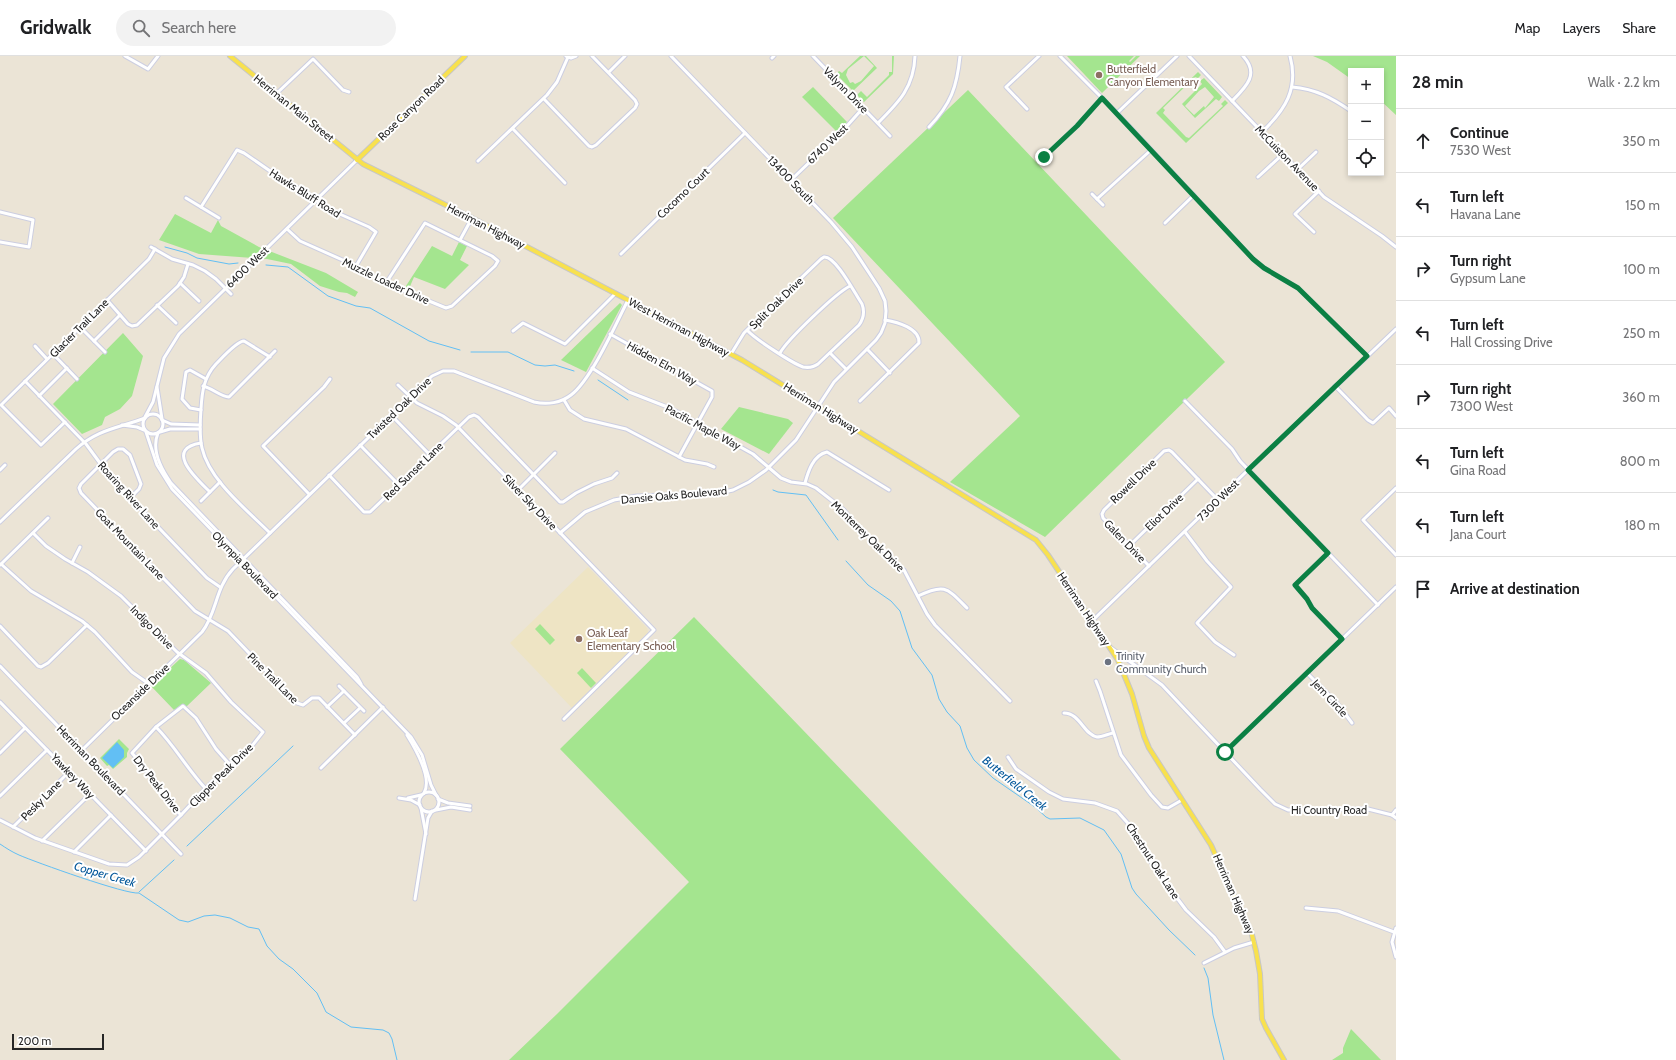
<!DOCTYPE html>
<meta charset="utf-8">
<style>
body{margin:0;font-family:Cabin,sans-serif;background:#f2f2f2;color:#202124}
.controls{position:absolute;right:12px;top:12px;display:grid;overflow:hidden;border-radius:0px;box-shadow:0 2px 6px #0003}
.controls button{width:36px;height:36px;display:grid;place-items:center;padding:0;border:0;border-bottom:1px solid #e0e0e0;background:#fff;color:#202124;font:20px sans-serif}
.scale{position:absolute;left:12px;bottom:10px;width:92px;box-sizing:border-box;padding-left:4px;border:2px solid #262626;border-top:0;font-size:11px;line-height:14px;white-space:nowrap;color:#262626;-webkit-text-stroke:3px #fff;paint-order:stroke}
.stop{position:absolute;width:12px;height:12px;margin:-9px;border:3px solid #0b8043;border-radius:50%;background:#fff}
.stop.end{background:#0b8043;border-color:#fff;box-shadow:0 1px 4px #0008}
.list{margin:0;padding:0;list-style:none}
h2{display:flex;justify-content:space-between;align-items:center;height:52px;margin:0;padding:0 16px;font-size:17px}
h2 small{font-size:13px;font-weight:400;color:#757577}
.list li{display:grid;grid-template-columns:26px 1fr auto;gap:12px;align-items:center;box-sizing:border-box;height:64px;padding:0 16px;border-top:1px solid #e0e0e0}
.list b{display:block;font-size:15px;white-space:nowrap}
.list p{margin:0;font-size:13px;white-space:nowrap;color:#757577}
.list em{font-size:13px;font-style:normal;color:#757577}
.icon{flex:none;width:22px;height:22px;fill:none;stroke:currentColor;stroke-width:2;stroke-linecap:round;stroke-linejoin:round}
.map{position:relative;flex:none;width:1396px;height:1004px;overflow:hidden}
header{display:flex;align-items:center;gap:24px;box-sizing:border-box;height:56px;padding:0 20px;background:#fff;border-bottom:1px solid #e0e0e0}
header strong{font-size:19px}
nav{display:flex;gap:22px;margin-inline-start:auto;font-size:14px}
.search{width:280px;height:36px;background:#f2f2f2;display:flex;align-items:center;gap:10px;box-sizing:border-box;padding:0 14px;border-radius:22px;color:#757577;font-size:15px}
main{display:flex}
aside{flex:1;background:#fff}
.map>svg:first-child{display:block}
.education{fill:#eee4c4}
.green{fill:#a4e58f;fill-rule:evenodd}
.water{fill:#62bff4}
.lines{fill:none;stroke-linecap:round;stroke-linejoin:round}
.stream{stroke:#62bff4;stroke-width:1}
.minor-casing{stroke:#cccee1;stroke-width:5}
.major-casing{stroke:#c7c7c7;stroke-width:6}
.minor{stroke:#fff;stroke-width:3}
.major{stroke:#f8e14e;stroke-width:4}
.route{stroke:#0b8043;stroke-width:5}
.education-dot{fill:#8d6e63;stroke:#fff;stroke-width:1.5}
.worship-dot{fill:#6b7280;stroke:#fff;stroke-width:1.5}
.labels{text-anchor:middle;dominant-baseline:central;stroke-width:4;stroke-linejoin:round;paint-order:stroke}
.education-label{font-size:11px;fill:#785e54;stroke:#fff;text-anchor:start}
.street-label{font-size:11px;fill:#262626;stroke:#fff}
.worship-label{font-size:11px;fill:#5b616d;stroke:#fff;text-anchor:start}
.water-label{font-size:12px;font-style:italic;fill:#06599b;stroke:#fff}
</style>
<header>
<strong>Gridwalk</strong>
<div class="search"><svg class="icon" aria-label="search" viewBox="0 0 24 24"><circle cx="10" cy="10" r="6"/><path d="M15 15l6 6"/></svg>Search here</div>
<nav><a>Map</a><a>Layers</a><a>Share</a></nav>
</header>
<main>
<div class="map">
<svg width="1396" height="1004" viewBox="0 0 1396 1004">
<rect width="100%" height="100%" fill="#ebe4d6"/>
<path class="education" d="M588,511L647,572L648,576L647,579L572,652L510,587Z"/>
<g class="green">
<path d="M860,0H866L877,12L853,35L836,18L839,15L842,17ZM864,0L874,10L861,25L855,28L853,26L850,27L846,19L848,13Z"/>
<path d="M892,0H894L893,18L864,46L857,39L861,35L867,41L889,19V16H892Z"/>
<path d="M1067,0H1134L1129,5L1130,6L1136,0H1140L1102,37Z"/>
<path d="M1313,0H1396V59L1381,45V15H1351V23L1327,6Z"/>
<path d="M1198,16L1201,19L1198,22L1195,21L1163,52L1165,54L1163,57L1186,81L1189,82L1223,50L1221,48L1225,44L1228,47L1186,87L1156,57Z"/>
<path d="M1204,22L1222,41L1219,45L1216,43L1195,62L1182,48L1202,28L1200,25ZM1205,31L1214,41L1205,52L1204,50L1194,59L1185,50L1199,35Z"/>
<path d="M813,31L847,66L837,76L802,41Z"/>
<path d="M968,34L1225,306L1045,481L950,426L1020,360L833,162Z"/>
<path d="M175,158L211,177L218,164L221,170L259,191L326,217L358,236L355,241L347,237L339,236L320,230L291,208L267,203L199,198L159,184Z"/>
<path d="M459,186L467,190L460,204L469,209L445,233L414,221L408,235L404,233L432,190L452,200Z"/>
<path d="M620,247L622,249L586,316L561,304Z"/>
<path d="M123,277L143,300L132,340L120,353L105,361L102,369L82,378L53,348Z"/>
<path d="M739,351L788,363L793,367L769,398L721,373Z"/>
<path d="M694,561L1121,1004H509L557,958L689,826L560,693Z"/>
<path d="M540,568L555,584L550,589L535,573Z"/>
<path d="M180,603L184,604L211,627L187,650L181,649L174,654L151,630Z"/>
<path d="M582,612L596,627L591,632L577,617Z"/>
<path d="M119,683L129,693L127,697V701L113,713L109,709L107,710L100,702Z"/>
<path d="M1351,973L1381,1004H1332L1343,997V992Z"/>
</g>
<path class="water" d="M117,686L124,694V701L113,712L102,702Z"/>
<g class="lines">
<g class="stream">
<path d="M165,191L187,197L197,202L229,208L238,207"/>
<path d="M266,209L288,211L328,240L356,250L370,252L429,285L460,294"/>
<path d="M471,296H508L535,309L545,310L555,309L574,315"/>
<path d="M598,324L628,344"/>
<path d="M773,434L778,436L806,439L838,484"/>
<path d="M846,505L868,529L891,545L900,555L912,592L932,619L939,643L947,656L960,670L967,692L974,704L993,722L1035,751L1046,761L1050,763L1080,762L1104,774L1121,798L1132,832L1136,838L1169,874L1195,899"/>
<path d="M0,788C6,792 12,796 19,799C35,806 127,839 139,837L179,864L188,866L204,860L215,859L230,862L248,871L259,873L267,890L279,903L293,913L317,937L326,956L351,971L383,974L389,977L392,983L397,1004"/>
<path d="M187,790L293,690"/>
<path d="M139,836L174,804"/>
<path d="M1204,912L1208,922L1213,959L1224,1004"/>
</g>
<defs>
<g id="minor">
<path d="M125,0L148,13L158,0"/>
<path d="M566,0L571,2L576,0"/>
<path d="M813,0L890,80"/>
<path d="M1060,0L1117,57L1253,203L1264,212L1298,232L1367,300"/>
<path d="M1189,0L1324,141L1382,180L1396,191"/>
<path d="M772,2L774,0"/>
<path d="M609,16L625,0"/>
<path d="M1292,31C1316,33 1332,42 1351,55"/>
<path d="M276,38L313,3L343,34L349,36"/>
<path d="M544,43L589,90L592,91L596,89L635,52L637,48L635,44L592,0"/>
<path d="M1232,45C1246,31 1260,18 1243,0"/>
<path d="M1027,53L1006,31L1039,0"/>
<path d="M1117,57L1177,0"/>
<path d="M878,67C899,46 914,31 915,0"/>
<path d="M929,71C951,48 957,31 960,0"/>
<path d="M513,73L565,127"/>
<path d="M1262,76C1285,54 1299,33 1290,0"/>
<path d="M1044,101L1077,70L1102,42"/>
<path d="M478,105L547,39L557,26L568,1"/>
<path d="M1298,113L1316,96"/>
<path d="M1258,121L1283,98"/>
<path d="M791,124L846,71L863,52"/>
<path d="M1092,138L1103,149"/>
<path d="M186,142L219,162"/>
<path d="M1097,143L1151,94"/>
<path d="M201,151L237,94L244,97L286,126L306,136L326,152L369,171L376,176L356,210"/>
<path d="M0,156L33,164L29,191L0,186"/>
<path d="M1165,167L1194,139"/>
<path d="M287,173L300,185L356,210L371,219L400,233L446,252L452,250L495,210L498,205L492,200L425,167L386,227"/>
<path d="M1314,176L1295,158L1319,135"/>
<path d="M460,184L472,162"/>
<path d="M151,191L172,203L193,209L205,215L216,223L231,238"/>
<path d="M621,198L745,77"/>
<path d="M180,227L199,245"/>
<path d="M107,244L128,268L132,270L137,269L178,230L184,221L188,208"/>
<path d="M157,249L176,267"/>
<path d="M80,271L105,296"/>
<path d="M513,275L523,267L565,288L615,238"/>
<path d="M610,278L712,335V341L679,401"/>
<path d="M94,285L120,259"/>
<path d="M35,290L47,303"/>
<path d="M867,293L890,317"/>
<path d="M780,297C787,284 836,237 850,230"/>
<path d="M830,297L846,313"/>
<path d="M53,298L77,323"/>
<path d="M731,298L744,277L747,274L821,203L824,201C836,200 855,238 862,248C865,256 864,262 859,269L818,308C814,311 809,312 803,311C792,307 755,283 747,274"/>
<path d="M592,312L629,336L670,352L753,398L781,422L791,426L807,428L816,432L844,454L854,466L904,514L927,558L935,569L1010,645"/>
<path d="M25,325L86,388L111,422L207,522L220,531"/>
<path d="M398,329L417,347L443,360L456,369L654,574L564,663"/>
<path d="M203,330C212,332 221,341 229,341L275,295"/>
<path d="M1335,330L1368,364L1373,367L1389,352L1396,360"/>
<path d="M157,331L162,363"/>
<path d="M39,340L67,312"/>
<path d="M564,344L570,354L584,363L626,373L685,404L707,408L714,411"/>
<path d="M860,345L919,287C920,272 897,266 885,264"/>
<path d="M1185,345L1232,393L1240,405L1378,549"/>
<path d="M201,354L190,352L182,343L186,316L190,314L206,323"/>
<circle cx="153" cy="368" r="10"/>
<path d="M391,359L430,399"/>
<path d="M145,361L153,346L164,302L179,278L357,104"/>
<path d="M162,364L171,368L200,369"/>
<path d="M65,366L41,389L1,349L149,203L155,193"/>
<path d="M122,369L137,371L144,374"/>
<path d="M146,376L157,409L172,433L411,681L422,699L431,729L436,739"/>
<path d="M160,376L170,373H200"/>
<path d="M158,377C151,394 161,413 171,427L357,621L361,628"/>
<path d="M201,387C163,393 197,423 210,436"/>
<path d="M360,389L399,429"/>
<path d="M0,414L5,409"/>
<path d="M329,419L364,456H370L469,361L474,359L478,361L560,446H563L576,437L594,428L612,422L617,417"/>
<path d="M805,427C808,416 813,399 827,396L889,434"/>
<path d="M1396,432L1363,464L1396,499"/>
<path d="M518,434L555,397"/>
<path d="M309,438L263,390L324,331L330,323"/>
<path d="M130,442L139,433L141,428L130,399L123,393H118L113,396L81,428L79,432L81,437L195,555L228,575L297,647L303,649L312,642H319L355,679"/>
<path d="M201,445L220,426"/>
<path d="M0,466L76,393C98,373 119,372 145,362"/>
<path d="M1185,476L1207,505L1231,531L1197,567L1215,586L1234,599"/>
<path d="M270,477C247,454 209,424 202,392C199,379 200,366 201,353C202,335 204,321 216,308C222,302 237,285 244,285L270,301"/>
<path d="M560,477L585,456L614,444L637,440L719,437L733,434L749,426L766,414L796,384L834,326L876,284L881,277L885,267L886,255L885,245L879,232L852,191L831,166L671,0"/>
<path d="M1129,490L1198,423"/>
<path d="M1328,497L1295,529L1307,543L1313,553L1342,583"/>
<path d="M72,507L80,491"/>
<path d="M1,508L31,535L82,565L95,576L132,616L149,628"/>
<path d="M0,509L48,462"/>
<path d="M1149,510L1103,462L1102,458L1104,454L1164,395L1169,394L1172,396L1218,444"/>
<path d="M918,540C945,527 947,532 967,552"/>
<path d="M1092,565L1248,414L1396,273"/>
<path d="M0,570L38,610L41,611L48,607L87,569"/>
<path d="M1110,591L1162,629L1260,733L1275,748L1288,754L1368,753L1392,759L1396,762"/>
<path d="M0,610L181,798"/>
<path d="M1307,617L1337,647L1352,667"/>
<path d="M1096,625L1100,635L1121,699L1151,739L1162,751L1168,752L1182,744"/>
<path d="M339,630L364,655"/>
<path d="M0,646L146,795"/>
<path d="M327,651L344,635"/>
<path d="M1064,657C1080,657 1084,679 1097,681C1102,681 1108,678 1113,677"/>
<path d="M344,667L360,652"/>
<path d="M156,671C175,690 187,713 206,733"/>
<path d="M407,679C415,692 433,722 424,737"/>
<path d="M82,694L202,576C217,557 215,532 233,513L432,320L443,315H454L534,346C547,349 561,347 571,339C591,324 616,268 628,244"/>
<path d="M1225,696L1396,531"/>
<path d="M0,697L25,672"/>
<path d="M1008,701L1016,713L1049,736L1063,743L1095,747L1117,755L1133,773L1151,806L1177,842L1186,854L1214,881L1225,896"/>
<path d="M321,712L383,651"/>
<circle cx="429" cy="746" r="10"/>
<path d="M0,740L47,694"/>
<path d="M399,742L411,744L420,749"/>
<path d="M408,742L421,739"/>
<path d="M438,743L448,747L470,750"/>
<path d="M421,752L426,778"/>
<path d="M436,754L451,751L470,754"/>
<path d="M181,759C162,740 150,717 132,697L156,671L183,650L196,662L216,693L232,711"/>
<path d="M1392,759L1396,754"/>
<path d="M0,764L35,782L109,808L127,809L139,801L181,759L209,729L244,700L263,676L231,646L206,617L177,596L121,540L88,516L65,503L46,490L33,477"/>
<path d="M13,771L69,716"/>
<path d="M42,785L90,738"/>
<path d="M74,796L111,759"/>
<path d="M415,843L428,762L432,755"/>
<path d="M1306,852L1338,855L1394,876"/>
<path d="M1396,872L1392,886L1396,901"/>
<path d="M1204,907L1234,892L1254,886"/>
</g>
<g id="major">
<path d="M230,0L363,108L472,162L742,304L1036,484L1048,499L1118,604L1132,638L1144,680L1149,692L1211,789L1232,836L1251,875L1256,895L1260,918L1262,963L1266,972L1284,1004"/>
<path d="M357,104L465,0"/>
</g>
</defs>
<use href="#minor" class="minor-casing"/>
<use href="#major" class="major-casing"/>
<use href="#minor" class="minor"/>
<use href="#major" class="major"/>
</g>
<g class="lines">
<path class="route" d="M1044,101L1077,70L1102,42L1253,203L1264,212L1298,232L1367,300L1248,414L1328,497L1295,529L1307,543L1312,552L1342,583L1225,696"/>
</g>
<g class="education-dot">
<circle cx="1099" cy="19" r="4"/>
<circle cx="579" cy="583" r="4"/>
</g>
<circle class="worship-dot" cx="1108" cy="606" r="4"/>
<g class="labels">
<g class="education-label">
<text x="1107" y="13">Butterfield<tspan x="1107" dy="13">Canyon Elementary</tspan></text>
<text x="587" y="577">Oak Leaf<tspan x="587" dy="13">Elementary School</tspan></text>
</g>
<g class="street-label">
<text transform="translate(846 34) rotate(46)">Valynn Drive</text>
<text transform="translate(294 52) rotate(39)">Herriman Main Street</text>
<text transform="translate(411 52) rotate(-44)">Rose Canyon Road</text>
<text transform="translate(827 88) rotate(-44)">6740 West</text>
<text transform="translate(1287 102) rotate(46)">McCuiston Avenue</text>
<text transform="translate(791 124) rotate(46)">13400 South</text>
<text transform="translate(305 137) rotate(32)">Hawks Bluff Road</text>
<text transform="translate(683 137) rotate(-44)">Cocomo Court</text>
<text transform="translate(486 170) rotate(27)">Herriman Highway</text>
<text transform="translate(247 211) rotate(-44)">6400 West</text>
<text transform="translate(386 225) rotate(25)">Muzzle Loader Drive</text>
<text transform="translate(776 247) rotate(-44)">Split Oak Drive</text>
<text transform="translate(679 271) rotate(28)">West Herriman Highway</text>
<text transform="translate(79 272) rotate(-45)">Glacier Trail Lane</text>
<text transform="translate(662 307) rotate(29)">Hidden Elm Way</text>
<text transform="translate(399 352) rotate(-44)">Twisted Oak Drive</text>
<text transform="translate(821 352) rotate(32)">Herriman Highway</text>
<text transform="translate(703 371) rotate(28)">Pacific Maple Way</text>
<text transform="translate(413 415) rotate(-44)">Red Sunset Lane</text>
<text transform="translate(1133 425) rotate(-44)">Rowell Drive</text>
<text transform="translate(129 439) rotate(48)">Roaring River Lane</text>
<text transform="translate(674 439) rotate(-5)">Dansie Oaks Boulevard</text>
<text transform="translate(1218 444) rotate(-45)">7300 West</text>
<text transform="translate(530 446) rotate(46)">Silver Sky Drive</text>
<text transform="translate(1164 456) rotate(-44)">Eliot Drive</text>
<text transform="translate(868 480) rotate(44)">Monterrey Oak Drive</text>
<text transform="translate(1125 485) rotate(46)">Galen Drive</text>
<text transform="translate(130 488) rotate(46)">Goat Mountain Lane</text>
<text transform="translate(245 509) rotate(46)">Olympia Boulevard</text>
<text transform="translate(1084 553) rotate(56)">Herriman Highway</text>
<text transform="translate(152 571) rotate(45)">Indigo Drive</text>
<text transform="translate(273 622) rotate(45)">Pine Trail Lane</text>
<text transform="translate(140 636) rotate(-44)">Oceanside Drive</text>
<text transform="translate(1330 642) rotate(47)">Jem Circle</text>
<text transform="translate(91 704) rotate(46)">Herriman Boulevard</text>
<text transform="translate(221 719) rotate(-45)">Clipper Peak Drive</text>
<text transform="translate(73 720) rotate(46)">Yawkey Way</text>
<text transform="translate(157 728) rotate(52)">Dry Peak Drive</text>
<text transform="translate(41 744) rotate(-45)">Pesky Lane</text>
<text x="1329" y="754">Hi Country Road</text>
<text transform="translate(1153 805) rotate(57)">Chestnut Oak Lane</text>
<text transform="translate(1234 838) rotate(66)">Herriman Highway</text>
</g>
<g class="worship-label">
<text x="1116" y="600">Trinity<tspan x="1116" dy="13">Community Church</tspan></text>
</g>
<g class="water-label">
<text transform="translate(1015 727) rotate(39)">Butterfield Creek</text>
<text transform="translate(105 818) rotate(16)">Copper Creek</text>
</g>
</g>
</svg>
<div class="controls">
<button>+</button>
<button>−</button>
<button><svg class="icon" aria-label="locate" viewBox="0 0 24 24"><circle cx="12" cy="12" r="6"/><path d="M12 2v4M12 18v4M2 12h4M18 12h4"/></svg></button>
</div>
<div class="scale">200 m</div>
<div class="stop" style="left:1225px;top:696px"></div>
<div class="stop end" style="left:1044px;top:101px"></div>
</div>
<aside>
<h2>28 min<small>Walk · 2.2 km</small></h2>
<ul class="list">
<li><svg class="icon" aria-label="ahead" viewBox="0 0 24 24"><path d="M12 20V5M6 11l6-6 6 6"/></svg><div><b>Continue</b><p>7530 West</p></div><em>350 m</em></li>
<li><svg class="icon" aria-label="left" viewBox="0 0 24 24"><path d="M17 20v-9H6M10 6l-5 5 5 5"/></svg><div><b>Turn left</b><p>Havana Lane</p></div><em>150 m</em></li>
<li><svg class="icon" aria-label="right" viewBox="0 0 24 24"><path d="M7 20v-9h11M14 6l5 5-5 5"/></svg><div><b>Turn right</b><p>Gypsum Lane</p></div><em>100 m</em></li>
<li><svg class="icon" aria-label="left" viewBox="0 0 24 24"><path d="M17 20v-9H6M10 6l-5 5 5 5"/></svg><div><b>Turn left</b><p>Hall Crossing Drive</p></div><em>250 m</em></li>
<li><svg class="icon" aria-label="right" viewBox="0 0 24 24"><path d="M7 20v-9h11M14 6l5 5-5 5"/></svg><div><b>Turn right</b><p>7300 West</p></div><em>360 m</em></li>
<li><svg class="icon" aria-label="left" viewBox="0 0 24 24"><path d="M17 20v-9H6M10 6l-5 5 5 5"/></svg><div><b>Turn left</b><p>Gina Road</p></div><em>800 m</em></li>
<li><svg class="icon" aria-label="left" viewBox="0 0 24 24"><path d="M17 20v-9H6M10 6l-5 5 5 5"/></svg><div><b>Turn left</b><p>Jana Court</p></div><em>180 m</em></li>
<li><svg class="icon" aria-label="arrive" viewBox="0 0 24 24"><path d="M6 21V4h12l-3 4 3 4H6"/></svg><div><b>Arrive at destination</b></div></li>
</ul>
</aside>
</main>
